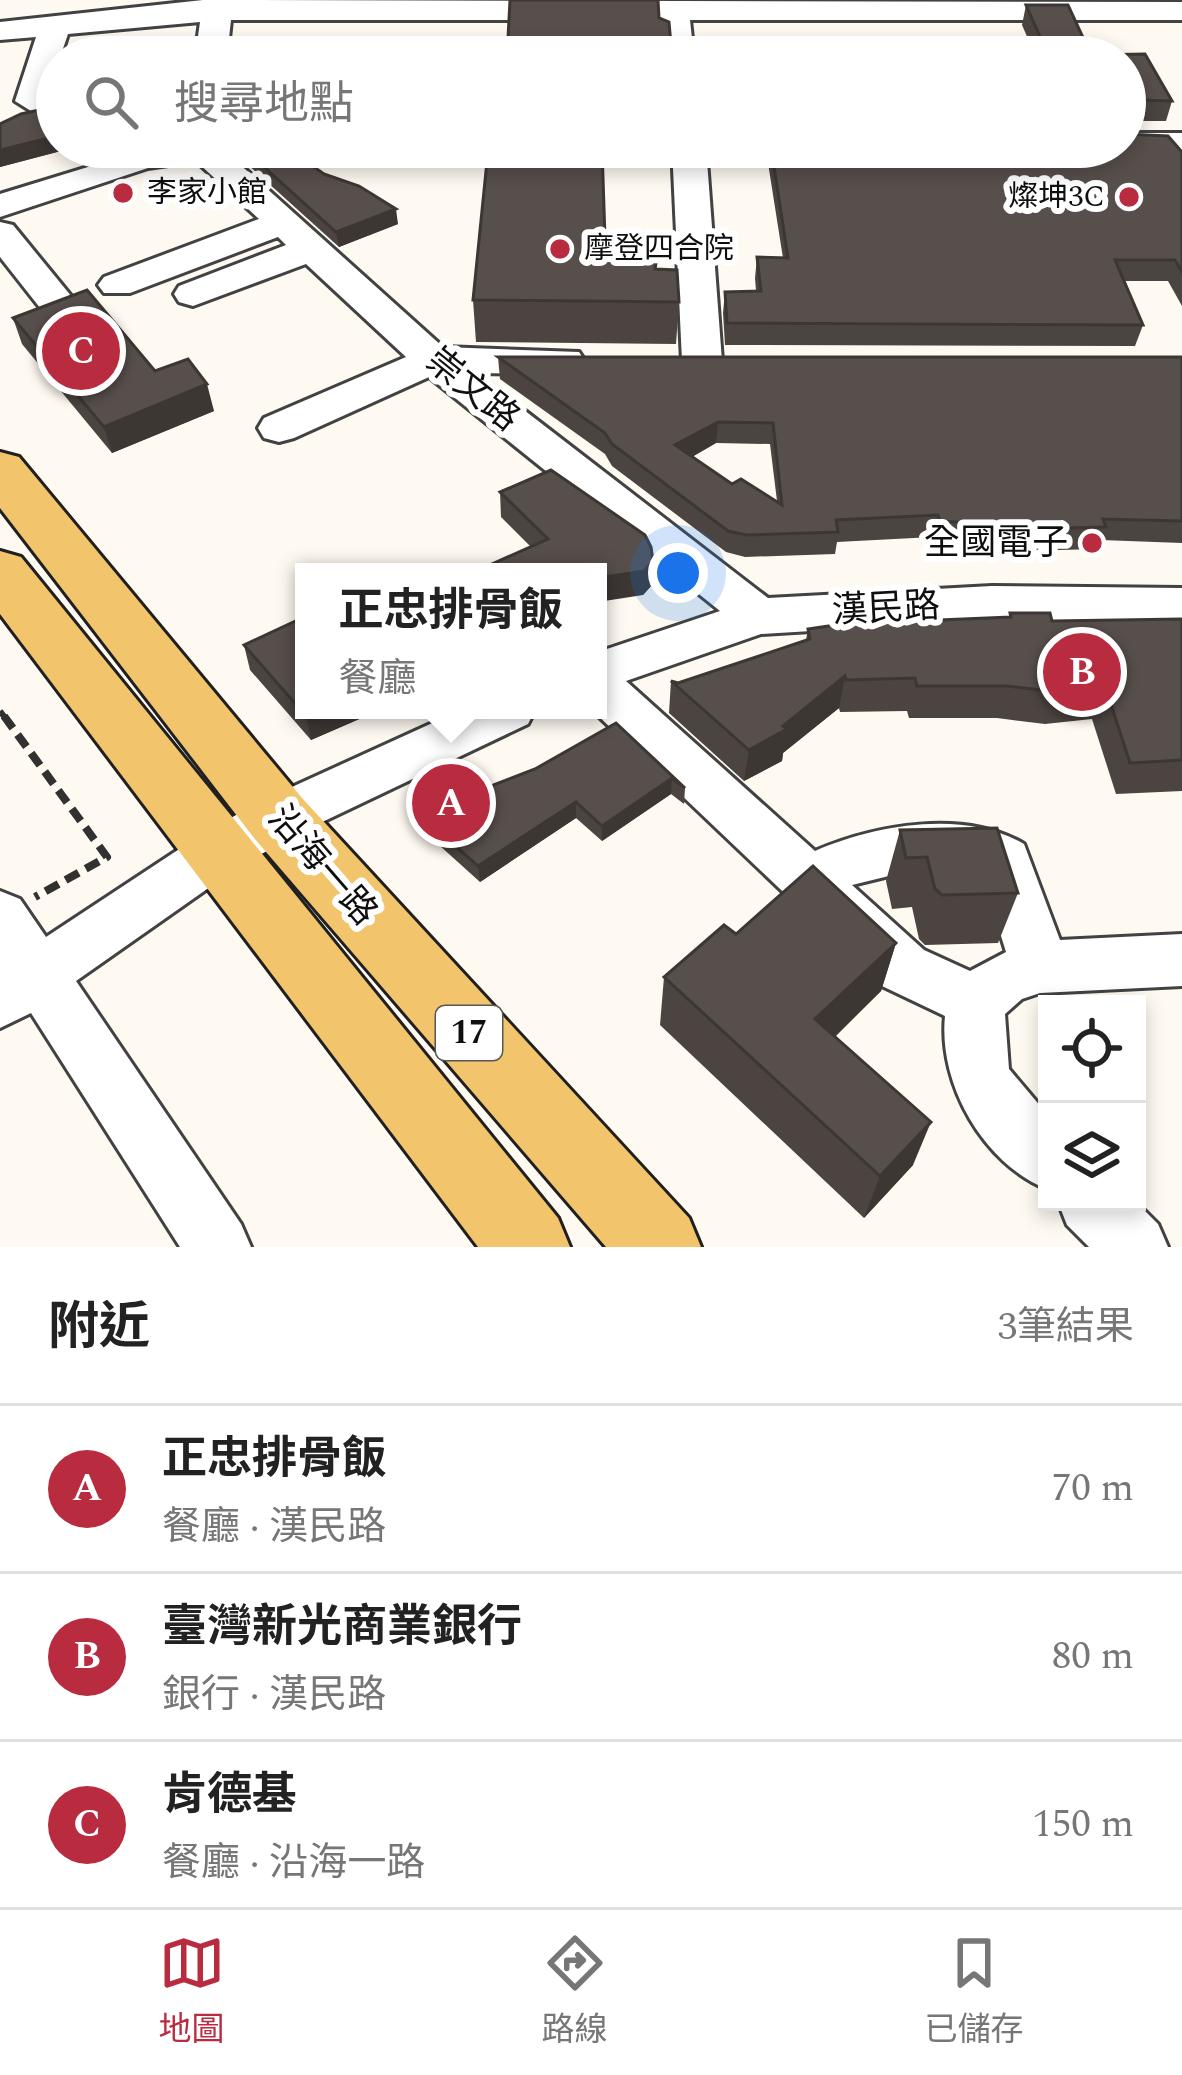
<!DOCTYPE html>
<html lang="zh-TW">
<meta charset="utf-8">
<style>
body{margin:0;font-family:Spectral,"Noto Sans TC",serif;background:#f2f2f2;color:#222}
.controls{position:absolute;right:36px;bottom:36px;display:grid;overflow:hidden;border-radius:0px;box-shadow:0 6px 18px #0003}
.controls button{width:108px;height:108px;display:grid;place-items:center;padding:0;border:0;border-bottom:3px solid #e0e0e0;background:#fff;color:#222;font:60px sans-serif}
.you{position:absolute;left:678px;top:573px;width:42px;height:42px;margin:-30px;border:9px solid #fff;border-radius:50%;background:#1a73e8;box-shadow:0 0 0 18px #1a73e833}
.badge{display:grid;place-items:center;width:78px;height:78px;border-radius:50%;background:#b92c40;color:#fff;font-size:39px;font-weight:700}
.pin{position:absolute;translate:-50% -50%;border:6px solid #fff;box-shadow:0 3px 12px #0006}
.popup{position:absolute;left:295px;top:563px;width:312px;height:156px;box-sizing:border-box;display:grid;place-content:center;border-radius:0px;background:#fff;filter:drop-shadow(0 3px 9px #0005);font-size:39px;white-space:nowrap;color:#767676}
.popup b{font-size:45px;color:#222}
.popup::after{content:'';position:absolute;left:50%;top:100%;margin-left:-24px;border:24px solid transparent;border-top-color:#fff}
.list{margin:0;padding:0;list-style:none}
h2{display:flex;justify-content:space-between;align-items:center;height:156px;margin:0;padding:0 48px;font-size:51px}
h2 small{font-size:39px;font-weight:400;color:#767676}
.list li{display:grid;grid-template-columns:78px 1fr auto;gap:36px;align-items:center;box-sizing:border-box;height:168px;padding:0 48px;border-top:3px solid #e0e0e0}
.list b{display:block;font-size:45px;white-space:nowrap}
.list p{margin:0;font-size:39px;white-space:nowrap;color:#767676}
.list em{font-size:39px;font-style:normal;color:#767676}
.icon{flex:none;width:66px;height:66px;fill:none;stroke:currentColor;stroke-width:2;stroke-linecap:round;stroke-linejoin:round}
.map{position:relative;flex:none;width:1182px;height:1247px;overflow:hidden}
.search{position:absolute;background:#fff;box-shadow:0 6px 18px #0003;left:36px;right:36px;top:36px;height:132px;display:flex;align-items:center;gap:30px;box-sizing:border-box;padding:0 42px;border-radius:66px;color:#767676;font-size:45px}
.sheet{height:660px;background:#fff}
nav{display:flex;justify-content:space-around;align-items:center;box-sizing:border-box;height:168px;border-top:3px solid #e0e0e0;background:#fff;font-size:33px;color:#767676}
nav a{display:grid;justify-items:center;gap:6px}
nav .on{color:#b92c40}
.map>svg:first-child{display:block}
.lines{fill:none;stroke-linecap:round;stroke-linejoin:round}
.minor-casing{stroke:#424242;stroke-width:6}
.major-casing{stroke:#202020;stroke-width:6}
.path-far1{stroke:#313131;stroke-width:6;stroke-dasharray:10 6;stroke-linecap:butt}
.path{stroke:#313131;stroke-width:8;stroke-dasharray:15 8;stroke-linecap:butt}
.minor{fill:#fff;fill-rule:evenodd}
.major{fill:#f2c56d;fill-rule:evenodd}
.wall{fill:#4b4440;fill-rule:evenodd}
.shaded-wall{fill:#3d3734}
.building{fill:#574f4b;stroke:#3d3734;stroke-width:3;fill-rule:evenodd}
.poi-dot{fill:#b92c40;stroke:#fff;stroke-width:4.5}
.labels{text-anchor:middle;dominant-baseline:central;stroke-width:12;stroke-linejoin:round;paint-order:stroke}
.far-poi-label{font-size:30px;fill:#0f0f0f;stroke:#fff;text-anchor:start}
.shield{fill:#fff;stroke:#575757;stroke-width:3}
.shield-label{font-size:33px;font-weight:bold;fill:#0f0f0f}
.street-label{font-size:36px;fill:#0f0f0f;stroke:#fff}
.poi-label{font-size:36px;fill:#0f0f0f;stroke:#fff;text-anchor:end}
</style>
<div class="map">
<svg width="1182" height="1247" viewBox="0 0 1182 1247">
<rect width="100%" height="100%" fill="#fefaf1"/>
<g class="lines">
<defs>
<g id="minor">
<path d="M203,0L1182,2V20H690L694,57H662L660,20H231L227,57H195L200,22L68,34L43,108L31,111L15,101L36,37L0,40V22Z"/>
<path d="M1125,133H1182V153L1113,150L1111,147H1125Z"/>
<path d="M153,147H484L479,154L467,157L235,160L443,347L579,352L585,361L579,370L565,374L476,373L768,598L992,586L1182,588V622L992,620L761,634L626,681L815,851C875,825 964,809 1024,844L1060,940L1182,934V986L1040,993L1022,999L1005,1014L1009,1069L1047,1114V1189C984,1164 938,1084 945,1016L882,986L592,710H598V652L720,611L429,377L294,438L279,442L264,438L258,428L264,418L406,357L306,264L193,306L179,302L174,294L179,286L286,245L278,237L130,293H104L98,285L104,277L259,219L196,161L148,168L0,217V194ZM959,872L982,875L1006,952L970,971L924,950L852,885L893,875Z"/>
<path d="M672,147H706L722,361L716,370L702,374L688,370L682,361Z"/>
<path d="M0,222L13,225L76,302L81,310L76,318H48L0,257Z"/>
<path d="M461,710H535L528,724L297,834L237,868L76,981L241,1224L251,1247H180L31,1013L0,1028V891L20,899L46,937L199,836L259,802Z"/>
<path d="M1058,1202H1136L1158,1224L1168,1247H1089L1067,1225Z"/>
</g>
<g id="major">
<path d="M0,452L19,457L302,798L689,1218L701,1247H606L254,838L0,508Z"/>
<path d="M0,551L21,557L558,1218L570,1247H478L0,614Z"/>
</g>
</defs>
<use href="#minor" class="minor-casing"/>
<use href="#major" class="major-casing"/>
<path class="path-far1" d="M0,711L6,719"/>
<path class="path" d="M4,716L107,857L35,897"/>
<use href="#minor" class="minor"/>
<use href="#major" class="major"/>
</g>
<g class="wall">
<path d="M1026,5H1068L1091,55L1145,54L1172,101L1166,121H1140L1138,128L1125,130V57H1036L1022,25Z"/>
<path d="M0,124L57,147H110L92,161L76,147L0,167Z"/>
<path d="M770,147H1125L1182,152V306L1168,281H1124L1143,325L1135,346L725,345L723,313L725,292L756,291L755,278L757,257L783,258L768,163Z"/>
<path d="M244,149L301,158L398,224L339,247L247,164Z"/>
<path d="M491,161L605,239L659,269L679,302L676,344L476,342L473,300Z"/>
<path d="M13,318L155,371L214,411L112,453L22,344Z"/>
<path d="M498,357H1182V543L1101,540L1098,549L1021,551L1020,547L935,543L933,537L837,542L835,554L745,557L726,552L612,466L605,454L500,379ZM716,443L770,444L777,501L732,484L692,457Z"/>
<path d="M500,492L652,585L643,595L531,547L501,517Z"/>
<path d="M1010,613L1052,621L1182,619V791L1116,794L1092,719L1045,724L997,718H909L907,711L840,712L839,708L783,753L782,761L744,781L669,713L671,681L678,683L806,640L808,629L1009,617Z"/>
<path d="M244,645L304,710H380L311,740L250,670Z"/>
<path d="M616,723L685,788L684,804L671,794L602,841L576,818L480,882L439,845L437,830L535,769Z"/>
<path d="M900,830L1018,893L998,943L925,945L919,939L912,907L892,909L886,881Z"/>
<path d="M736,934L896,943L881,991L835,1037L913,1165L864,1218L660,1025L664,977Z"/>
</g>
<g class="shaded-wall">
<path d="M57,136V147H76L0,167V150Z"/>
<path d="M88,147H110L92,161Z"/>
<path d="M396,209L398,224L339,247L336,232Z"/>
<path d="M207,384L214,411L112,453L104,427Z"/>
<path d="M718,422L716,443L674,467L675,445Z"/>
<path d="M653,561L652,585L643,595L598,602V578Z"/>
<path d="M845,676L839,708L783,753L782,761L744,781L749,750Z"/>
<path d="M320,710H380L311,740L306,716Z"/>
<path d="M672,778L671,794L602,841V826Z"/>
<path d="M576,802V818L480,882L478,866Z"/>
<path d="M896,943L881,991L804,1066L815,1019Z"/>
<path d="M931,1122L913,1165L864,1218L880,1176Z"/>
</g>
<g class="building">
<path d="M510,0H658L659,18L669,22L672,57H507Z"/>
<path d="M1026,5H1068L1091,55L1145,54L1172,101L1137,100L1144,108L1128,109L1125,122V57H1049Z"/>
<path d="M57,106V136L0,150V124L21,114Z"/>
<path d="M1125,134L1168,136L1182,152V272L1175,260H1115L1143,325L727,323L725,292L761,291L757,257L788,258L771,147H1125Z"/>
<path d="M492,147H602L605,239L660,240L655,269L677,270L679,302L473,300L487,161H491Z"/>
<path d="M244,149H299L298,156L324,174L359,186L396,209L336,232Z"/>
<path d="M87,290L155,371L188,359L207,384L104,427L13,318Z"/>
<path d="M498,357H1182V521L1103,519L1106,527L1028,529L1027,526L940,521L938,515L836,520L838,532L747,535L728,531L612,444L605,433ZM718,422L773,423L782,505L741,479L732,484L675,445Z"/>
<path d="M551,470L645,535L651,547L653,561L644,571L598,578V572H474L548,539L500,492Z"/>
<path d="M1010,613H1050L1052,621L1182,619V760L1130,763L1105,686L1056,692L1007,686H917L915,678L846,680L845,676L783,726L787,729L749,750L671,681L678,683L810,639L808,629L842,624L1011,617Z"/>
<path d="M304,617V710H320L306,716L244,645Z"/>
<path d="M616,723L685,788L672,778L602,826L576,802L478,866L437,830V817L462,797L535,769Z"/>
<path d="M997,828L1018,893L942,895L935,889L927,857L906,858L900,830Z"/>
<path d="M813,866L896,943L815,1019L931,1122L880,1176L664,977L724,925L736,934Z"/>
</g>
<g class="poi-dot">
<circle cx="123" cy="193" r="12"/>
<circle cx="1129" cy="197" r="12"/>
<circle cx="560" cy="249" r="12"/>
<circle cx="1092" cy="543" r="12"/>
</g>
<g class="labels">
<g class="far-poi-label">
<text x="147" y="193">李家小館</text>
<text x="1105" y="197" text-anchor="end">燦坤3C</text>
<text x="584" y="249">摩登四合院</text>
</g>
<rect class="shield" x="436" y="1006" width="66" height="54" rx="9"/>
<g class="shield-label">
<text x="469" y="1033">17</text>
</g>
<g class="street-label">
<text transform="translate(472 390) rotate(39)">崇文路</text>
<text transform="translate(886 609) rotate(-3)">漢民路</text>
<text transform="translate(322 866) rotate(49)">沿海一路</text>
</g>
<g class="poi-label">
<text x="1068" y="543">全國電子</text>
</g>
</g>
</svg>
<div class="controls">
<button><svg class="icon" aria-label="locate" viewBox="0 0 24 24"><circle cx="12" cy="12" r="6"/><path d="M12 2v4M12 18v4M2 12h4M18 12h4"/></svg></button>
<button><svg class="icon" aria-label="layers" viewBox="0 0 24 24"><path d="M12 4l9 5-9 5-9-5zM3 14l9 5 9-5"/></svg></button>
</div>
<div class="you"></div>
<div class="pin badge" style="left:451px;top:803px">A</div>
<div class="popup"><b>正忠排骨飯</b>餐廳</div>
<div class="pin badge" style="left:1082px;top:672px">B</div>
<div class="pin badge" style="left:81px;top:351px">C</div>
<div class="search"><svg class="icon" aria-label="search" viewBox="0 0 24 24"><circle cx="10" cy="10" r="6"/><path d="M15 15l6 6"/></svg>搜尋地點</div>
</div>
<section class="sheet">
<h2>附近<small>3筆結果</small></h2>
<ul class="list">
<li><span class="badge">A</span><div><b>正忠排骨飯</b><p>餐廳 · 漢民路</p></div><em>70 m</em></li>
<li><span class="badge">B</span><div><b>臺灣新光商業銀行</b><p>銀行 · 漢民路</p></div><em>80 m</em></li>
<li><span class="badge">C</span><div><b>肯德基</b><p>餐廳 · 沿海一路</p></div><em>150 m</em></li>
</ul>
</section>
<nav>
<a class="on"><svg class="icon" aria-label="map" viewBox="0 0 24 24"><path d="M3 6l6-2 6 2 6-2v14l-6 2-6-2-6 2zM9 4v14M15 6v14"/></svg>地圖</a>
<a><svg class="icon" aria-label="directions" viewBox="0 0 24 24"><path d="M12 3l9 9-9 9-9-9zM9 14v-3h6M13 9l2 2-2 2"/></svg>路線</a>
<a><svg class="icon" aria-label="saved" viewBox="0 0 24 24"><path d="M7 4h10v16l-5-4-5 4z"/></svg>已儲存</a>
</nav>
